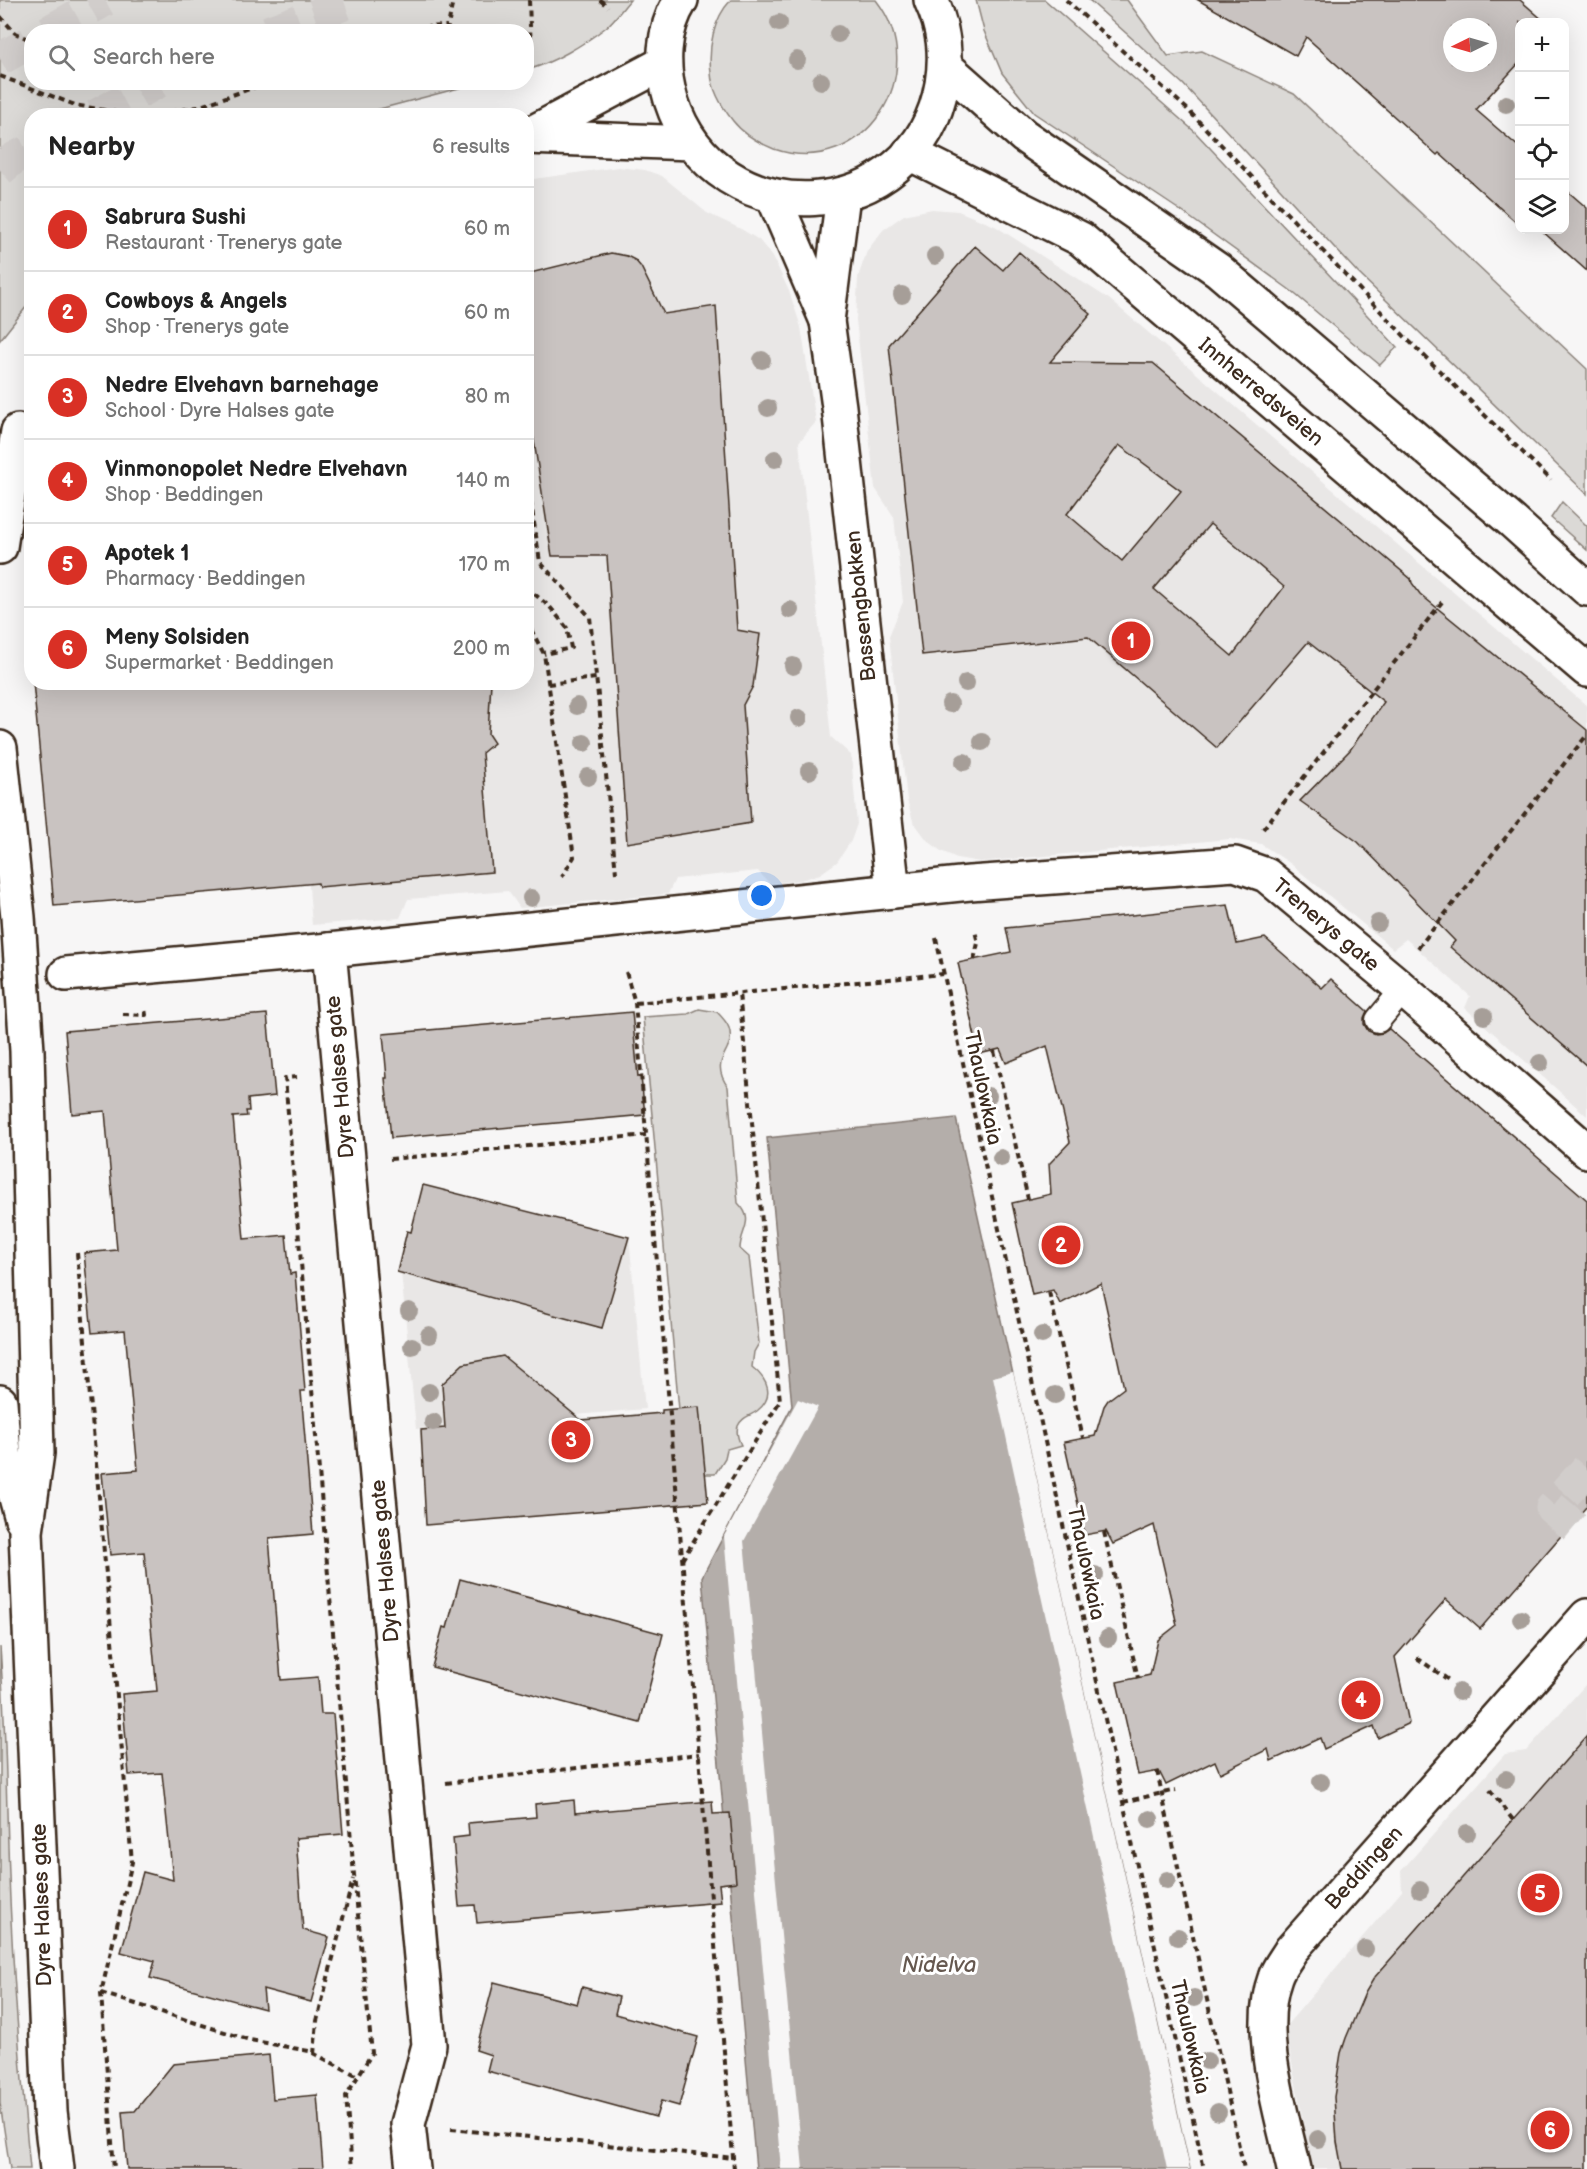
<!DOCTYPE html>
<meta charset="utf-8">
<style>
body{margin:0;font-family:"Balsamiq Sans",sans-serif;background:#f2f2f2;color:#222}
.controls{position:absolute;right:18px;top:18px;display:grid;overflow:hidden;border-radius:12px;box-shadow:0 6px 24px #0002}
.controls button{width:54px;height:54px;display:grid;place-items:center;padding:0;border:0;border-bottom:2px solid #e0e0e0;background:#fff;color:#222;font:30px sans-serif}
.compass{position:absolute;left:1443px;top:18px;width:54px;height:54px;border-radius:50%;background:#fff;box-shadow:0 6px 24px #0002;rotate:265deg}
.you{position:absolute;left:762px;top:896px;width:21px;height:21px;margin:-15px;border:4px solid #fff;border-radius:50%;background:#1a73e8;box-shadow:0 0 0 9px #1a73e833}
.badge{display:grid;place-items:center;width:39px;height:39px;border-radius:50%;background:#d93025;color:#fff;font-size:20px;font-weight:700}
.pin{position:absolute;translate:-50% -50%;border:3px solid #fff;box-shadow:0 2px 6px #0006}
.list{margin:0;padding:0;list-style:none}
h2{display:flex;justify-content:space-between;align-items:center;height:78px;margin:0;padding:0 24px;font-size:26px}
h2 small{font-size:20px;font-weight:400;color:#767676}
.list li{display:grid;grid-template-columns:39px 1fr auto;gap:18px;align-items:center;box-sizing:border-box;height:84px;padding:0 24px;border-top:2px solid #e0e0e0}
.list b{display:block;font-size:22px;white-space:nowrap}
.list p{margin:0;font-size:20px;white-space:nowrap;color:#767676}
.list em{font-size:20px;font-style:normal;color:#767676}
.icon{flex:none;width:33px;height:33px;fill:none;stroke:currentColor;stroke-width:2;stroke-linecap:round;stroke-linejoin:round}
.map{position:relative;flex:none;width:1587px;height:2169px;overflow:hidden}
.search{position:absolute;background:#fff;box-shadow:0 6px 24px #0002;left:24px;top:24px;width:510px;height:66px;display:flex;align-items:center;gap:15px;box-sizing:border-box;padding:0 21px;border-radius:24px;color:#767676;font-size:22px}
.panel{position:absolute;background:#fff;box-shadow:0 6px 24px #0002;left:24px;top:108px;width:510px;height:582px;border-radius:24px}
.map>svg:first-child{display:block}
.built{fill:#e9e7e6}
.green{fill:#dbd9d6;stroke:#8b827a;stroke-width:1.5}
.water{fill:#b4aeaa;stroke:#847972;stroke-width:1.5}
.pier{fill:#f7f6f6}
.building{fill:#c9c3c1;stroke:#3b2a1e;stroke-width:1.5;fill-rule:evenodd}
.lines{fill:none;stroke-linecap:round;stroke-linejoin:round}
.street-tunnel{stroke:#d1cdcb;stroke-width:33;stroke-dasharray:33 16;stroke-linecap:butt}
.highway-tunnel{stroke:#d1cdcb;stroke-width:33;stroke-dasharray:33 16;stroke-linecap:butt}
.lane-casing{stroke:#3b2a1e;stroke-width:28}
.street-casing{stroke:#3b2a1e;stroke-width:38}
.secondary-casing{stroke:#3b2a1e;stroke-width:38}
.path{stroke:#3b2a1e;stroke-width:4;stroke-dasharray:6 4.5;stroke-linecap:butt}
.lane{stroke:#fff;stroke-width:24}
.street{stroke:#fff;stroke-width:33}
.secondary{stroke:#fff;stroke-width:33}
.tree{fill:#a69e98}
.labels{text-anchor:middle;dominant-baseline:central;stroke-width:6;stroke-linejoin:round;paint-order:stroke}
.street-label{font-size:21px;fill:#3b2a1e;stroke:#fff}
.water-label{font-size:22px;font-style:italic;fill:#65584f;stroke:#fff}
</style>
<div class="map">
<svg width="1587" height="2169" viewBox="0 0 1587 2169">
<rect width="100%" height="100%" fill="#f7f6f6"/>
<filter id="ink" filterUnits="userSpaceOnUse"><feTurbulence type="fractalNoise" baseFrequency=".0167" numOctaves="2"/><feDisplacementMap in="SourceGraphic" scale="12" xChannelSelector="R" yChannelSelector="G"/><feConvolveMatrix kernelMatrix="1 2 1 2 8 2 1 2 1" color-interpolation-filters="sRGB"/></filter>
<g filter="url(#ink)">
<g class="built">
<path d="M618,167L645,170L662,176L707,213L741,229L759,240L773,257L789,291L801,327L816,422L799,442L831,737L851,755L857,824L851,841L837,862L820,874L801,880L770,884L758,871L675,879L668,894L520,908L508,891L408,899L400,918L312,925L293,683L526,682L527,180Z"/>
<path d="M932,209L958,211L995,226L1109,299L1587,706V1116L1465,1008L1470,996L1406,939L1393,949L1291,864L1261,844L1230,839L980,862L957,858L941,851L927,840L913,821L907,800L889,636L903,602L894,517L875,488L856,320L858,277L867,251L883,230L904,215Z"/>
<path d="M629,1237L645,1409L416,1429L401,1272L603,1329Z"/>
<path d="M1587,1683V2169H1312L1285,2027L1402,1891L1401,1871L1505,1754L1526,1751Z"/>
</g>
<g class="green">
<path d="M0,0H630C622,9 614,21 605,28C583,45 553,63 527,70L526,32H32V82L478,83L357,115L32,116L31,301L0,340Z"/>
<path d="M731,0H876C933,73 864,180 774,149C759,143 744,135 733,121C722,107 712,91 711,73C708,48 713,19 731,0Z"/>
<path d="M976,0H1045L1195,132L1397,347L1380,365L1290,290L1184,213L1034,113L1002,73L984,31Z"/>
<path d="M1089,0H1127L1168,56L1202,51L1294,94L1587,369V494L1358,273L1183,84Z"/>
<path d="M1562,502L1587,526V550L1551,518Z"/>
<path d="M699,1009L717,1012C721,1016 727,1022 729,1028C737,1052 707,1058 728,1087L738,1203C756,1221 740,1230 740,1249L749,1257L759,1343L754,1352L752,1367C767,1379 776,1396 757,1411C750,1416 742,1417 738,1426C736,1432 738,1439 741,1445L727,1449L725,1458L715,1474H690L684,1464L643,1017L688,1014Z"/>
<path d="M0,1647C7,1738 6,1829 11,1920C15,2003 22,2086 30,2169H10L0,2103Z"/>
</g>
<path class="water" d="M956,1118L1190,2169H756L702,1577L792,1406L767,1138Z"/>
<g class="pier">
<path d="M1013,1372L1190,2169H1167L993,1377Z"/>
<path d="M798,1399L818,1407L744,1541L803,2169H781L724,1536Z"/>
</g>
<g class="building">
<path d="M1198,0H1520L1545,22H1520V62L1476,110L1520,148V226L1439,153L1437,155L1306,37L1296,56ZM1452,27H1488V63H1452Z"/>
<path d="M1564,188L1587,208V271L1541,230H1564Z"/>
<path d="M975,246L1003,270L1019,252L1091,314L1050,362L1153,363L1411,579L1412,583L1420,594L1587,730V1066L1450,947L1455,941L1358,842L1300,801L1350,750L1384,702L1308,642L1217,748L1088,637L922,655L889,345ZM1119,445L1181,491L1122,561L1067,514ZM1210,524L1284,587L1232,656L1154,589Z"/>
<path d="M611,253L627,256L635,260L641,267L664,314L716,306L737,630L760,634L753,686L743,705L751,823L627,843L607,556H552L526,390V274Z"/>
<path d="M33,682H491L488,734L494,743L482,753L492,872L319,887L318,883L54,906Z"/>
<path d="M1228,905L1237,944L1265,938L1322,988L1331,979L1367,1011L1364,1018V1024L1368,1031L1376,1034L1383,1033L1389,1029L1587,1200V1506L1480,1629L1446,1599L1395,1657L1409,1723L1378,1738L1374,1726L1324,1749L1320,1738L1271,1761L1268,1749L1220,1773L1215,1761L1166,1785L1159,1771L1138,1775L1117,1682L1150,1675L1158,1640L1177,1625L1154,1525L1113,1544L1106,1531L1085,1535L1064,1442L1095,1436L1104,1406L1108,1400L1124,1388L1101,1283L1060,1304L1053,1290L1032,1295L1012,1203L1051,1194L1049,1164L1070,1142L1047,1046L1006,1063L1000,1049L979,1054L958,963L1011,952L1006,928Z"/>
<path d="M632,1012L638,1077H641L645,1115L391,1138L385,1078H387L383,1034Z"/>
<path d="M267,1014L275,1096L248,1099L249,1111H246L247,1116L233,1117L244,1239L286,1235L290,1274L295,1273L305,1391H301L313,1534L269,1538L281,1680L318,1677L321,1714H333L343,1834L296,1838L303,1930L329,1937L311,2002L263,1989L265,2009L150,1978L155,1961L121,1952L143,1872L173,1880L162,1773L129,1775L122,1694L157,1691L144,1552L110,1555L102,1473L138,1470L125,1330L92,1333L84,1253L117,1250L105,1111L72,1114L65,1031Z"/>
<path d="M423,1185L629,1237L602,1328L397,1272L407,1231L411,1232Z"/>
<path d="M503,1356L581,1420L662,1413V1410L699,1407L708,1502L426,1525L421,1430L445,1428L442,1384L463,1364Z"/>
<path d="M460,1579L663,1634L640,1723L432,1667L443,1627L447,1628Z"/>
<path d="M1587,1736V2169H1342L1337,2142L1334,2097L1341,2053L1346,2038L1365,1993L1374,1978Z"/>
<path d="M574,1800L575,1813L712,1801L713,1814L730,1813L736,1882L719,1884L721,1902L477,1923L475,1905L459,1906L453,1838L469,1836L468,1823L536,1817L535,1804Z"/>
<path d="M494,1982L577,2004L582,1987L619,1997L615,2014L698,2037L679,2106L661,2101L656,2117L487,2071L491,2055L476,2050Z"/>
<path d="M269,2055L273,2099L317,2095L323,2169H127L122,2112L135,2111L173,2064Z"/>
</g>
<g class="lines">
<path class="street-tunnel" d="M1587,1469L1552,1508L1587,1537"/>
<g class="highway-tunnel">
<path d="M48,32L105,0"/>
<path d="M268,32L355,0"/>
<path d="M0,59L32,41"/>
<path d="M95,116L158,82"/>
<path d="M0,170L13,159L32,149"/>
</g>
<defs>
<path id="lane" d="M1378,1020L1403,990"/>
<g id="street">
<path d="M843,195L827,321L839,407L893,891"/>
<path d="M773,196L827,321"/>
<path d="M66,974L329,950"/>
<path d="M413,2169L408,2124L429,2045L329,950L970,883L1235,864L1266,875L1392,980L1587,1151"/>
<path d="M1294,2169C1282,2114 1255,2032 1275,1978C1278,1968 1286,1959 1291,1950L1587,1616"/>
</g>
<g id="secondary">
<path d="M681,0C662,30 661,67 671,100C716,240 917,228 942,84C947,54 944,28 931,0"/>
<path d="M945,66L1024,136L1218,270L1513,522L1587,589"/>
<path d="M528,135L664,63"/>
<path d="M526,137L692,143"/>
<path d="M909,153L1081,239L1587,670"/>
<path d="M0,547L18,431"/>
<path d="M0,748L18,917L27,1051L37,1453L26,1532L50,2111L57,2169"/>
<path d="M0,1402L4,1454L22,1519"/>
</g>
</defs>
<use href="#lane" class="lane-casing"/>
<use href="#street" class="street-casing"/>
<use href="#secondary" class="secondary-casing"/>
<g class="path">
<path d="M529,0L531,52"/>
<path d="M600,0L608,7"/>
<path d="M1066,0L1186,108L1408,340L1551,480"/>
<path d="M0,16L15,33L32,41"/>
<path d="M414,32L426,27L447,26"/>
<path d="M447,32L453,0"/>
<path d="M0,76L75,105L122,113H162L198,107L269,82"/>
<path d="M450,82L451,90"/>
<path d="M526,470L540,562L590,617L616,873"/>
<path d="M526,545L538,543"/>
<path d="M526,587L550,607L567,628L571,648L544,654"/>
<path d="M526,620L544,654L574,857L562,877"/>
<path d="M548,684L596,678"/>
<path d="M1263,829L1442,602"/>
<path d="M936,938L1123,1802L1204,2169"/>
<path d="M1418,948L1587,735"/>
<path d="M974,960L978,943L975,931"/>
<path d="M626,972L635,1003L734,2169"/>
<path d="M635,1003L943,974"/>
<path d="M123,1014L146,1015L145,1009"/>
<path d="M994,1051L1028,1199"/>
<path d="M297,1077L285,1078L354,1875L372,2053L346,2096L352,2169"/>
<path d="M390,1159L646,1135"/>
<path d="M77,1253L132,1862L101,1993L114,2169"/>
<path d="M1049,1292L1083,1438"/>
<path d="M1104,1532L1138,1678"/>
<path d="M682,1560L780,1401L739,993"/>
<path d="M1417,1658L1450,1681"/>
<path d="M1157,1771L1244,2169"/>
<path d="M446,1783L699,1754"/>
<path d="M1490,1790L1513,1820"/>
<path d="M1123,1802L1176,1790"/>
<path d="M101,1993L250,2040L309,2051L358,2076"/>
<path d="M314,2054L317,2021L353,1879"/>
<path d="M451,2129L734,2158"/>
</g>
<use href="#lane" class="lane"/>
<use href="#street" class="street"/>
<use href="#secondary" class="secondary"/>
</g>
<g class="tree">
<circle cx="779" cy="23" r="9"/>
<circle cx="838" cy="34" r="9"/>
<circle cx="797" cy="60" r="9"/>
<circle cx="821" cy="81" r="9"/>
<circle cx="1506" cy="104" r="9"/>
<circle cx="935" cy="256" r="9"/>
<circle cx="902" cy="295" r="9"/>
<circle cx="762" cy="360" r="9"/>
<circle cx="768" cy="408" r="9"/>
<circle cx="775" cy="459" r="9"/>
<circle cx="790" cy="610" r="9"/>
<circle cx="793" cy="666" r="9"/>
<circle cx="966" cy="683" r="9"/>
<circle cx="950" cy="704" r="9"/>
<circle cx="577" cy="706" r="9"/>
<circle cx="799" cy="718" r="9"/>
<circle cx="982" cy="742" r="9"/>
<circle cx="584" cy="743" r="9"/>
<circle cx="964" cy="762" r="9"/>
<circle cx="809" cy="771" r="9"/>
<circle cx="588" cy="777" r="9"/>
<circle cx="531" cy="898" r="9"/>
<circle cx="1378" cy="923" r="9"/>
<circle cx="1484" cy="1016" r="9"/>
<circle cx="1540" cy="1063" r="9"/>
<circle cx="988" cy="1096" r="9"/>
<circle cx="1001" cy="1158" r="9"/>
<circle cx="409" cy="1311" r="9"/>
<circle cx="429" cy="1335" r="9"/>
<circle cx="1042" cy="1335" r="9"/>
<circle cx="412" cy="1346" r="9"/>
<circle cx="429" cy="1392" r="9"/>
<circle cx="1055" cy="1395" r="9"/>
<circle cx="433" cy="1422" r="9"/>
<circle cx="1095" cy="1575" r="9"/>
<circle cx="1521" cy="1619" r="9"/>
<circle cx="1108" cy="1638" r="9"/>
<circle cx="1459" cy="1692" r="9"/>
<circle cx="1506" cy="1779" r="9"/>
<circle cx="1321" cy="1782" r="9"/>
<circle cx="1150" cy="1819" r="9"/>
<circle cx="1467" cy="1833" r="9"/>
<circle cx="1167" cy="1880" r="9"/>
<circle cx="1420" cy="1890" r="9"/>
<circle cx="1178" cy="1937" r="9"/>
<circle cx="1365" cy="1949" r="9"/>
<circle cx="1194" cy="1998" r="9"/>
<circle cx="1207" cy="2061" r="9"/>
<circle cx="1218" cy="2112" r="9"/>
<circle cx="1318" cy="2139" r="9"/>
</g>
</g>
<g class="labels">
<g class="street-label">
<text transform="translate(1261 392) rotate(40)">Innherredsveien</text>
<text transform="translate(861 606) rotate(-96)">Bassengbakken</text>
<text transform="translate(1326 925) rotate(40)">Trenerys gate</text>
<text transform="translate(340 1077) rotate(-95)">Dyre Halses gate</text>
<text transform="translate(983 1088) rotate(78)">Thaulowkaia</text>
<text transform="translate(385 1561) rotate(-95)">Dyre Halses gate</text>
<text transform="translate(1086 1563) rotate(78)">Thaulowkaia</text>
<text transform="translate(1364 1868) rotate(-48)">Beddingen</text>
<text transform="translate(42 1905) rotate(-92)">Dyre Halses gate</text>
<text transform="translate(1190 2037) rotate(77)">Thaulowkaia</text>
</g>
<g class="water-label">
<text x="939" y="1965">Nidelva</text>
</g>
</g>
</svg>
<div class="controls">
<button>+</button>
<button>−</button>
<button><svg class="icon" aria-label="locate" viewBox="0 0 24 24"><circle cx="12" cy="12" r="6"/><path d="M12 2v4M12 18v4M2 12h4M18 12h4"/></svg></button>
<button><svg class="icon" aria-label="layers" viewBox="0 0 24 24"><path d="M12 4l9 5-9 5-9-5zM3 14l9 5 9-5"/></svg></button>
</div>
<svg class="compass" viewBox="-18 -18 36 36"><path d="M0-13l5 13h-10z" fill="#e53935"/><path d="M0 13l5-13h-10z" fill="#767676"/></svg>
<div class="you"></div>
<div class="pin badge" style="left:1131px;top:641px">1</div>
<div class="pin badge" style="left:1061px;top:1245px">2</div>
<div class="pin badge" style="left:571px;top:1440px">3</div>
<div class="pin badge" style="left:1361px;top:1700px">4</div>
<div class="pin badge" style="left:1540px;top:1893px">5</div>
<div class="pin badge" style="left:1550px;top:2130px">6</div>
<div class="search"><svg class="icon" aria-label="search" viewBox="0 0 24 24"><circle cx="10" cy="10" r="6"/><path d="M15 15l6 6"/></svg>Search here</div>
<section class="panel">
<h2>Nearby<small>6 results</small></h2>
<ul class="list">
<li><span class="badge">1</span><div><b>Sabrura Sushi</b><p>Restaurant · Trenerys gate</p></div><em>60 m</em></li>
<li><span class="badge">2</span><div><b>Cowboys &amp; Angels</b><p>Shop · Trenerys gate</p></div><em>60 m</em></li>
<li><span class="badge">3</span><div><b>Nedre Elvehavn barnehage</b><p>School · Dyre Halses gate</p></div><em>80 m</em></li>
<li><span class="badge">4</span><div><b>Vinmonopolet Nedre Elvehavn</b><p>Shop · Beddingen</p></div><em>140 m</em></li>
<li><span class="badge">5</span><div><b>Apotek 1</b><p>Pharmacy · Beddingen</p></div><em>170 m</em></li>
<li><span class="badge">6</span><div><b>Meny Solsiden</b><p>Supermarket · Beddingen</p></div><em>200 m</em></li>
</ul>
</section>
</div>
